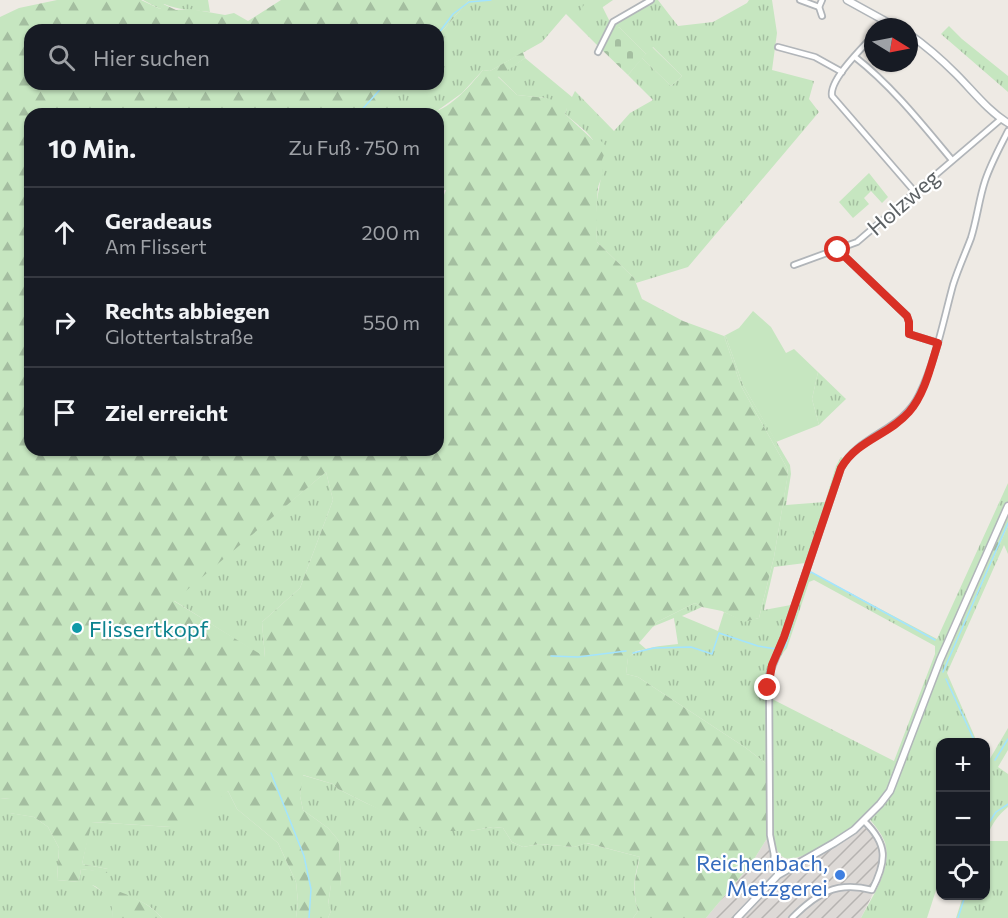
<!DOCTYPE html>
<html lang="de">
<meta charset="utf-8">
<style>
body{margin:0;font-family:Commissioner,sans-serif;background:#20242c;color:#f1f3f6}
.controls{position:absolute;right:18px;bottom:18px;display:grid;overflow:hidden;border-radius:12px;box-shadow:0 2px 4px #0004}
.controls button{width:54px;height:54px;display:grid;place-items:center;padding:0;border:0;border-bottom:2px solid #363941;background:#171b24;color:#f1f3f6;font:30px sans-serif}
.compass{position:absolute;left:864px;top:18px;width:54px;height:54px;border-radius:50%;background:#171b24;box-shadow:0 2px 4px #0004;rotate:100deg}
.stop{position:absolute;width:18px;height:18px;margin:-14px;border:4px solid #d93025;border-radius:50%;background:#fff}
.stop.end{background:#d93025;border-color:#fff;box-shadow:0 2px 6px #0008}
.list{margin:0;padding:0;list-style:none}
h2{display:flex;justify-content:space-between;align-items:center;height:78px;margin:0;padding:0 24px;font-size:26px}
h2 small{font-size:20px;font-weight:400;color:#9ea1a6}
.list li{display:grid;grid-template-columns:39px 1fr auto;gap:18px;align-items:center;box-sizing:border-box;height:90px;padding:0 24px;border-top:2px solid #363941}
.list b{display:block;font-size:22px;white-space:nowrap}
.list p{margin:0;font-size:20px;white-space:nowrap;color:#9ea1a6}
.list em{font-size:20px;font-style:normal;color:#9ea1a6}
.icon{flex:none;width:33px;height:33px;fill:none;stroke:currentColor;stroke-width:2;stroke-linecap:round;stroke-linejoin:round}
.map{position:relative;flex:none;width:1008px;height:918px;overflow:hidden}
.search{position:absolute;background:#171b24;box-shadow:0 2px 4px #0004;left:24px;top:24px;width:420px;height:66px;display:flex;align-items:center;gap:15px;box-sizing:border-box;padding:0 21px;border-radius:18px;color:#9ea1a6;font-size:22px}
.panel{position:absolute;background:#171b24;box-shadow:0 2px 4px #0004;left:24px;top:108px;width:420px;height:348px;border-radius:18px}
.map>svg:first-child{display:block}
.industrial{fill:url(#industrial-furrows)}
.grass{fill:url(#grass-tufts);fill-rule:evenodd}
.forest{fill:url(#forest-firs);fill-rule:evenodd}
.cemetery{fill:url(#cemetery-stones)}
.green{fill:#c6e6c0}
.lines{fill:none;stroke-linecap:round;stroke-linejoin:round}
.stream{stroke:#a3e4fe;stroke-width:1.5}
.street-casing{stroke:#b1b5b9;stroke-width:8}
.secondary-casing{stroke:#b0b5b9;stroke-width:9}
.street{stroke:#fff;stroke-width:4.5}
.secondary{stroke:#fff;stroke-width:6}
.route{stroke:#d93025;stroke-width:8}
.culture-dot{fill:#0f9aa8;stroke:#fff;stroke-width:2}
.shop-dot{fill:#3f7fe0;stroke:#fff;stroke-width:2}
.labels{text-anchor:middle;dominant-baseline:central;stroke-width:4.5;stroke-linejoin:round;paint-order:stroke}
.street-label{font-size:22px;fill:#5c6164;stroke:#fff}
.culture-label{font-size:22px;fill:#0d838f;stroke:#fff;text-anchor:start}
.shop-label{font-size:22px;fill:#366cbe;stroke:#fff;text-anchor:end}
</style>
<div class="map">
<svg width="1008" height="918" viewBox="0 0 1008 918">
<defs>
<pattern id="industrial-furrows" width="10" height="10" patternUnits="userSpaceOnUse" patternTransform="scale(1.5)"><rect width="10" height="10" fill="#ddd9d6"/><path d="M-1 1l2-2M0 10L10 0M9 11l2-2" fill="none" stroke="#b6b3b1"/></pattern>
<pattern id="grass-tufts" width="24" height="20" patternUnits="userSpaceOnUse" patternTransform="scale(1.5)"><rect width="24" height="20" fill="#c6e6c0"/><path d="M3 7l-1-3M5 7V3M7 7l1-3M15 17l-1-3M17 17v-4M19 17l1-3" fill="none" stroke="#a4bea0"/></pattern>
<pattern id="forest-firs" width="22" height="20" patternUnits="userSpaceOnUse" patternTransform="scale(1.5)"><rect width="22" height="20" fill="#c6e6c0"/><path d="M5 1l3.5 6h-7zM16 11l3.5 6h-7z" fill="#a4bea0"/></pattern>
<pattern id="cemetery-stones" width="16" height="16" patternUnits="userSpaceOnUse" patternTransform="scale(1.5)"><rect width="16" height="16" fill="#c6e6c0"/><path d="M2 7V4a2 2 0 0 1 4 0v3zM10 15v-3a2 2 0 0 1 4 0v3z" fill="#a4bea0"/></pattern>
</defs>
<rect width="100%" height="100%" fill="#eeeae4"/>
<path class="industrial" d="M866,815L886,845L887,851L883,873L861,918H706L751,864L768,837L773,836L778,853L783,858L795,859Z"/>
<g class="grass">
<path d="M143,0H208L210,12C194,10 178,10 164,4L160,9Z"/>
<path d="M469,0H599L610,22H613L651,0H658L678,26L713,22L747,3L749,0H772L777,33L772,70L814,81L809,99L819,112L688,267L636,283L634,278L597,242C597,232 595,223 596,213C596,187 611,163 593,140C586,130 574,122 565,114L567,109L546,98L517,95L498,76L525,58L572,97L575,91L614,131L630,113L653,100L628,75L642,58L671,86L682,76L653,47L646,54L619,27L600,48L566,14L542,42L490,71L483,70L462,93L434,113L397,114L387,100L398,84H438V36Z"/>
<path d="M949,26L962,39L1008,76V92L941,34Z"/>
<path d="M869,173L888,197L882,203L871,191L864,198L869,204L853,218L839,202Z"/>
<path d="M724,336L726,337L743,385L790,465L791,474L786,505L825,502L836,466L841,457L848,461L835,489L809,571L937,639L1008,483V515L967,605L972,607L1008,526V554L1004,545L947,673L977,742H940V878L927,918H861C872,897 890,872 886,847C885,837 873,823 866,815C854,827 798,867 783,857C776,853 775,843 773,836L768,837L766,840L768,765L746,748L638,677L626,674L628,657C643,647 660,646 678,644L674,618L652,627L657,622L695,603L702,607L682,616L718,631L724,612L744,621L759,618L774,557L788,473L787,468L741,386ZM805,563L791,605L764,610L774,567ZM814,580L935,646V654L894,761L772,699C771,679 774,663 787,648L809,582Z"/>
<path d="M818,372L846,399L819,425L812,399Z"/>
<path d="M326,472L333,500L300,588L262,622L265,658L173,600Z"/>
<path d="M1008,728V750L998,767L1008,774V807C998,815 988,828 987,841H1008V918H956L963,896H986V777L989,771L986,772V760L988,762Z"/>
<path d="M302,775L333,784L338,789L366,803L429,831H470L493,827L503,828L512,842L523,847L539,844L574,847L586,843L640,857C634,876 632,892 638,911L633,918H328L331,911L328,905L331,884L341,886L339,841L328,828L303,810L300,796Z"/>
<path d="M228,791L237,809L278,843L296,882L298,902L296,918H162C145,897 117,893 92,885C108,895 114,898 112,918H0V799L10,798V813L34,817L48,827L59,848L57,880L79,882L81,869L108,872V869L82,864L91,822L171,827Z"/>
</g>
<g class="forest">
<path d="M57,0H141L160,9L163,4L176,10L190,9L225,15L234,13L248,21L281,0H469L438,36V30H30V84H398L388,100L397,114H30V450H438V210L446,190L438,191V114H426C449,111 469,87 483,70L490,71L523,52L525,58L498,77L517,95L546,98L563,103L567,109L565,114L593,140L598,138L607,147L602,160L603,174L598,187L596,214L597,242L634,278L642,299L683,321L724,336L741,386L787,468L788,474L774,557L759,618L744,622L722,611L702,607L695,603L657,622L639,643L646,649L636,651L628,658L626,674L638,677L746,748L768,765L766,840L751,864L706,918H633L638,911C632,891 635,877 640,857L587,843L574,847L539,844L523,847L512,842L503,828L493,827L470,831H429L410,825L338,789L333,784L303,775L300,796L303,810L328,828L339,841L341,887L331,885L328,904L331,911L328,918H296L298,902L296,882L278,843L237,809L228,791L180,833L171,827L92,822L82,864L108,869V873L81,869L79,882L57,880L59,848L48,827L34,817L9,813L10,798L0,799V17L19,8ZM326,472L333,500L300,588L262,622L265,657L174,601Z"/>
<path d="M1008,515V526L972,608L967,606Z"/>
<path d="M94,882C118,892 145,898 162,918H112C114,900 106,894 92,884Z"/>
</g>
<path class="cemetery" d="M619,27L646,54L628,75L600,48L607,36Z"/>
<g class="green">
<path d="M587,0H613L600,9L588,28L577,16Z"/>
<path d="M652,47L682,76L671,86L642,58Z"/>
<path d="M753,311L771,327L786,353L794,349L818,372L812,399L819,425L776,442L743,385L726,337L724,336L739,328Z"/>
</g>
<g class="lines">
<g class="stream">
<path d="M438,34L453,14L469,2L491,0"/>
<path d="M358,114L385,84"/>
<path d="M810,573L811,572L935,640"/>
<path d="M782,649L785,647L805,583"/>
<path d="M633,653L654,648L691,647L712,654L719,633L758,646L776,649"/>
<path d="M551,656L578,657L626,651"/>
<path d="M943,672L1008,523"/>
<path d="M946,679L975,742"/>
<path d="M995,760L1008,739"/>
<path d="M271,773L304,856L311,889L309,918"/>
<path d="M986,776L988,772"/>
<path d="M986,827L996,812L1008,804"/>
<path d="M958,918L965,896"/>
</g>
<defs>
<g id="street">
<path d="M800,0L819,7L822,0"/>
<path d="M819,7L822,16"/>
<path d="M873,36C862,48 829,80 832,96L915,192"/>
<path d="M778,47L815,57L842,72"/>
<path d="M598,52L613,22L651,0"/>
<path d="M855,57C892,86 922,124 952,160"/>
<path d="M838,250L907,316L909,322V334L938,343"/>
<path d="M794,265L857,242L1001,119"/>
<path d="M774,855L786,869"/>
<path d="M778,875L773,862L774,855L770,835L769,675L784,637L841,468C860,434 902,431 919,395C936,360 943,322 953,285C958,269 965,254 971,238C977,219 979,199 985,181C991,163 1000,147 1008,131"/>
<path d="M792,918C817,893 836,881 872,890C887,861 888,844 864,821"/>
</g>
<g id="secondary">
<path d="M847,0L896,27"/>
<path d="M909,34C926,46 942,60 956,74C973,91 988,111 1008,123"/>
<path d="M737,918L778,875L834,843L854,830L880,804L890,791L940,660L1008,506"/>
</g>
</defs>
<use href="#street" class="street-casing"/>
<use href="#secondary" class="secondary-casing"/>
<use href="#street" class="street"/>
<use href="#secondary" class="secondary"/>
</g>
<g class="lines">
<path class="route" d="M768,688L772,665L784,637L841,468C857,440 889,435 909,412C925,394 931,365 938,343L909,334V322L907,316L838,250"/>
</g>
<circle class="culture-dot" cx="77" cy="628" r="6"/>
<circle class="shop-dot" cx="840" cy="875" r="6"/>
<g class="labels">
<g class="street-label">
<text transform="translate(903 202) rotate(-41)">Holzweg</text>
</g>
<g class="culture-label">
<text x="89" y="628">Flissertkopf</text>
</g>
<g class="shop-label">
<text x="828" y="862">Reichenbach,<tspan x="828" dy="25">Metzgerei</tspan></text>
</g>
</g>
</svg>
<div class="controls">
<button>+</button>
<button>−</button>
<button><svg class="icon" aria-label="locate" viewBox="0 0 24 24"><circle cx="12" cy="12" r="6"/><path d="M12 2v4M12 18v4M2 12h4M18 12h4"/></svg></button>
</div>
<svg class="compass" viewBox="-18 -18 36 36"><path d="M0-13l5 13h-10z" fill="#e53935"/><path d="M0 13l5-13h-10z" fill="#9ea1a6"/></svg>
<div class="stop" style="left:838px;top:250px"></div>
<div class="stop end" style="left:768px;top:688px"></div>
<div class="search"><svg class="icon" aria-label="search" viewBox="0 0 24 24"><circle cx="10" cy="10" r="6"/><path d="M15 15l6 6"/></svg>Hier suchen</div>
<section class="panel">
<h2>10 Min.<small>Zu Fuß · 750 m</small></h2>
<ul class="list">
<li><svg class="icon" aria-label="ahead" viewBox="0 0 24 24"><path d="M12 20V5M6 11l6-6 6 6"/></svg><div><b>Geradeaus</b><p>Am Flissert</p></div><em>200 m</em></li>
<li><svg class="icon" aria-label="right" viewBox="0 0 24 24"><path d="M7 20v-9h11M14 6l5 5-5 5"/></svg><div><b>Rechts abbiegen</b><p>Glottertalstraße</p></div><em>550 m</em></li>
<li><svg class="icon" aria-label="arrive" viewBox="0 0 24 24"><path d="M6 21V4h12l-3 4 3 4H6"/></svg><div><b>Ziel erreicht</b></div></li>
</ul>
</section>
</div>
